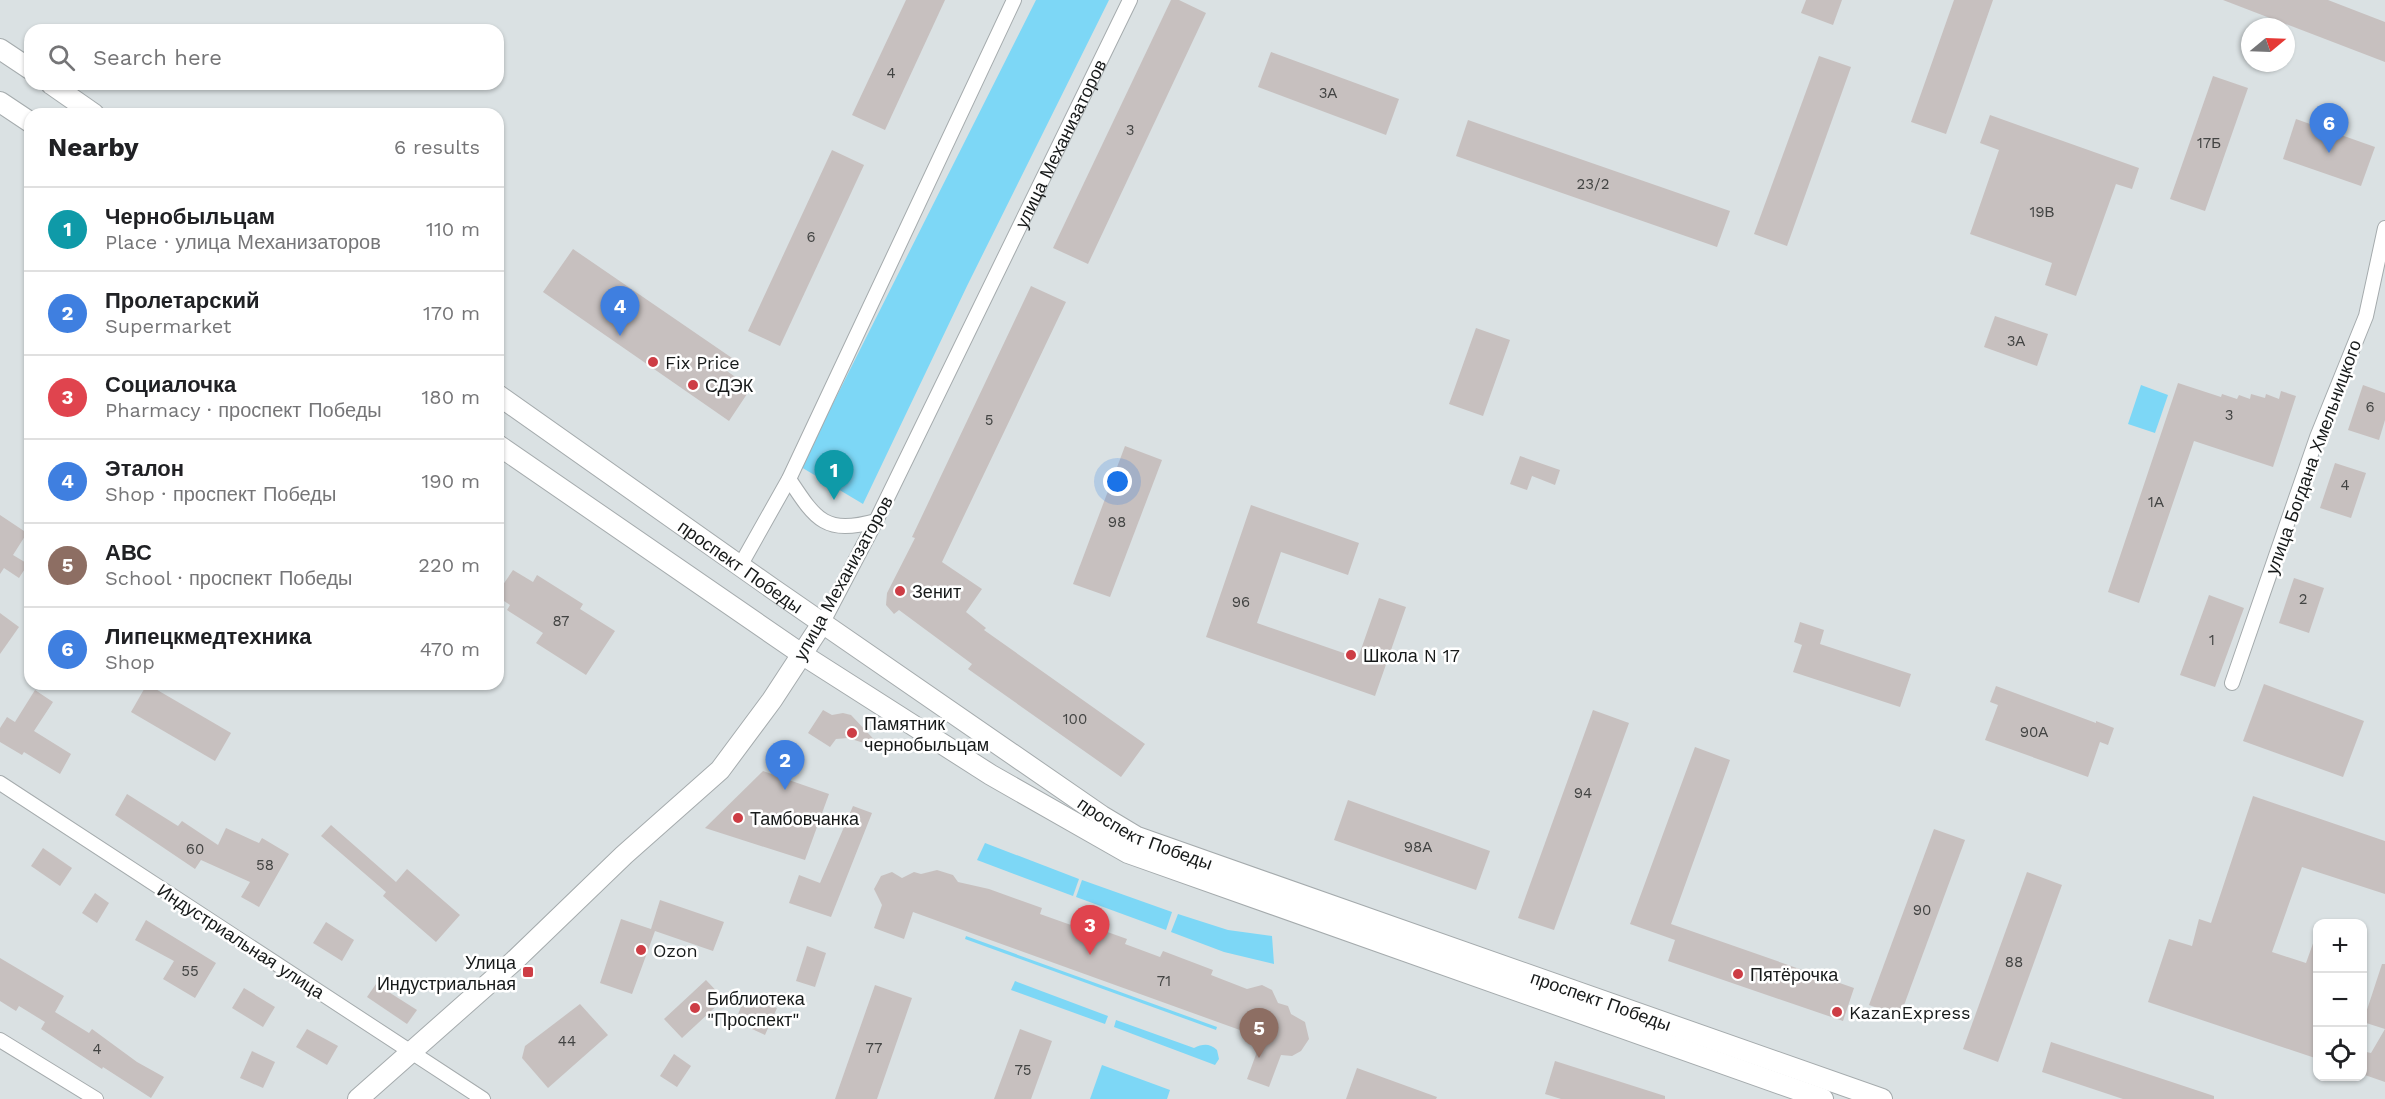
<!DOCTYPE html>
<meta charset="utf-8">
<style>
body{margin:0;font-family:"Work Sans",sans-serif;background:#f6f6f6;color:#202124}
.controls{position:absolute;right:18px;bottom:18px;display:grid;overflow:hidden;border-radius:12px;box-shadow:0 2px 4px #0004}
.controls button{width:54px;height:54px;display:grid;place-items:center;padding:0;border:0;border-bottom:2px solid #e0e0e0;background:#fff;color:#202124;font:30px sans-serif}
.compass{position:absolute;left:2241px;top:18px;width:54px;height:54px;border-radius:50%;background:#fff;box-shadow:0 2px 4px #0004;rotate:71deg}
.you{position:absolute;left:1118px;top:482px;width:21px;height:21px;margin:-15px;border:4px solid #fff;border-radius:50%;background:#1a73e8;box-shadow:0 0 0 9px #1a73e833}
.badge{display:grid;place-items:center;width:39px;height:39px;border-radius:50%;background:#db2777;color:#fff;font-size:20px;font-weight:700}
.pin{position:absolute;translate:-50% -50px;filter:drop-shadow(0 2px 3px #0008)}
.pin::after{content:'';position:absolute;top:32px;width:21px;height:18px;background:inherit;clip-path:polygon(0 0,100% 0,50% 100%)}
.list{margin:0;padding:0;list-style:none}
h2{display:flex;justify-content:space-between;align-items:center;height:78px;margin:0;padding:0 24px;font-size:26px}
h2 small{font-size:20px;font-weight:400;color:#757577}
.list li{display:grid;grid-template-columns:39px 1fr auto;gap:18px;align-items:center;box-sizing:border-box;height:84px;padding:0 24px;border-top:2px solid #e0e0e0}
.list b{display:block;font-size:22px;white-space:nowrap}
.list p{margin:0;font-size:20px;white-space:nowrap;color:#757577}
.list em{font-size:20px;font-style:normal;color:#757577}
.icon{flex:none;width:33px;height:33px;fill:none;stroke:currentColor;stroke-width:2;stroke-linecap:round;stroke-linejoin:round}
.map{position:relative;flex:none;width:2385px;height:1099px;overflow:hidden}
.search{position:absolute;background:#fff;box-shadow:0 2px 4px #0004;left:24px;top:24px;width:480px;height:66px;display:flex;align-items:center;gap:15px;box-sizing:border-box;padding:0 21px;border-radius:18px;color:#757577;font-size:22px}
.panel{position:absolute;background:#fff;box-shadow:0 2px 4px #0004;left:24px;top:108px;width:480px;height:582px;border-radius:18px}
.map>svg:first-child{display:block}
.green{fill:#7dd7f6}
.building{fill:#c7c0bf}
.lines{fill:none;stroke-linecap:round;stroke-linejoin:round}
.street-casing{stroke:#a5abad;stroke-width:16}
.secondary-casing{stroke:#a5abad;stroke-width:22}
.street{stroke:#fff;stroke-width:14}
.secondary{stroke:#fff;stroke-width:20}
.poi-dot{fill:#cd3d45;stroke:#fff;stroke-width:2}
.labels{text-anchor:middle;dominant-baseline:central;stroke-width:5;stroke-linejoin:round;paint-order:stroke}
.number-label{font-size:15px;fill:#434443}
.street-label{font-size:18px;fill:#171a1a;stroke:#fff}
.poi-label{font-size:18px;fill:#171a1a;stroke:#fff;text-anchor:start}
</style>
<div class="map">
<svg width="2385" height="1099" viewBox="0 0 2385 1099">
<rect width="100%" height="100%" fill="#dae1e3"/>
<g class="green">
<path d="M1036,0H1109L967,286L863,504L801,467Z"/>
<path d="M2141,385L2168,395L2155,433L2128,424Z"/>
<path d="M985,843L1079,879L1073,896L977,860Z"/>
<path d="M1082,880L1172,912L1166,930L1076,897Z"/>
<path d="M1178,914L1228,930L1272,936L1274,964L1224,952L1171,932Z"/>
<path d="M966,936L1217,1027L1216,1030L965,939Z"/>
<path d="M1015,981L1108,1016L1105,1024L1011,990Z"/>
<path d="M1116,1020L1194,1048C1203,1044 1209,1043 1217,1050L1219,1059L1215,1065L1114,1027Z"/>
<path d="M1102,1065L1170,1090L1167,1099H1090Z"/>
</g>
<g class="building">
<path d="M906,0H945L885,130L852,115Z"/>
<path d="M1171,0H1179L1206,13L1088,264L1053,248Z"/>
<path d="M1806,0H1842L1833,25L1801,13Z"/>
<path d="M1954,0H1993L1946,134L1911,122Z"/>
<path d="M2223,0H2328L2385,22V62Z"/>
<path d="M1271,52L1399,99L1386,135L1258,87Z"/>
<path d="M1819,56L1851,67L1787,246L1754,234Z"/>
<path d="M2213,76L2248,88L2205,211L2170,199Z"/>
<path d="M1990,115L2139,168L2132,189L2116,184L2076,296L2045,285L2052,263L1970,234L1999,150L1980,143Z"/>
<path d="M2296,119L2375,147L2361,186L2283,159Z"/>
<path d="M1468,120L1730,211L1717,247L1456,156Z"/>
<path d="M832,150L864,165L780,346L748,331Z"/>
<path d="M573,249L732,358L724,369L751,388L729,421L543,292Z"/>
<path d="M1031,286L1066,302L942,562L982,589L966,612L986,628L984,630L1145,744L1121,777L968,669L972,664L899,610L894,614L886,605L887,593L915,538L912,537Z"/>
<path d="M1995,316L2048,334L2037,366L1984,347Z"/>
<path d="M1476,328L1510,340L1483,416L1449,404Z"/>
<path d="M2178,383L2221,397L2222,394L2237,399L2239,395L2250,399L2251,394L2265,398L2266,394L2279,399L2281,391L2296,396L2273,467L2194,441L2139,603L2108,592Z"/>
<path d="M2363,385L2385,393V420L2379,440L2348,430Z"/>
<path d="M1125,446L1162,460L1110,597L1073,584Z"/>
<path d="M1520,456L1560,470L1555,485L1532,476L1527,490L1510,484Z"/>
<path d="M2335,463L2366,473L2351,518L2320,508Z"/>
<path d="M1251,505L1359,543L1348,575L1281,552L1257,623L1358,658L1379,598L1406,607L1375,696L1206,637Z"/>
<path d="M0,515L27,533L13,555L28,564L19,578L4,568L0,574Z"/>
<path d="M513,570L533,582L537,575L583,604L580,609L615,631L586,675L536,643L543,633L507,610L510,605L498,597V592Z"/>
<path d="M2294,578L2324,588L2309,633L2279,623Z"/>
<path d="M2209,595L2244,608L2215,687L2180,675Z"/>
<path d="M0,613L19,627L0,654Z"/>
<path d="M1800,622L1824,630L1820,644L1911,674L1900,707L1793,672L1802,645L1794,642Z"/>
<path d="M147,684L231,733L215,761L131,712Z"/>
<path d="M2264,684L2364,721L2343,777L2243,741Z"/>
<path d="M1996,686L2096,723V721L2114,728L2108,745L2100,742L2088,777L1985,740L1998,705L1990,702Z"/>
<path d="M35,690L53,702L34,731L71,754L60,774L24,752L22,755L0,742V728L7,717L15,722Z"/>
<path d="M823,710L832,715L843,713L851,715L883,749L848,738L836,739L830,747L808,733Z"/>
<path d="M1593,710L1629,723L1554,930L1518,918Z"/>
<path d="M1695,747L1730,760L1671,924L1854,988L1843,1021L1668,961L1675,940L1630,924Z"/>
<path d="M763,771L829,794L805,860L705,828Z"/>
<path d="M127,794L178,826L182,821L218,845L226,828L259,843L262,838L289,854L259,907L241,897L250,882L201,860L195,869L115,815Z"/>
<path d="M2253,796L2385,841V894L2302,867L2272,952L2306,963L2316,935H2318V1059L2148,1002L2169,939L2192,946L2199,919L2211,923Z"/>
<path d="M1348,800L1490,851L1476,890L1334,840Z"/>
<path d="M853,806L872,813L831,917L789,903L799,875L820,883Z"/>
<path d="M331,825L396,882L407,869L460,915L436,942L383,896L386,892L321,836Z"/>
<path d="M1934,829L1965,840L1900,1016L1869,1005Z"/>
<path d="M43,848L72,868L60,886L31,866Z"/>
<path d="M937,870L953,875L958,882L989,889L1042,908L1040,914L1071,925L1074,920L1127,939L1125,944L1160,957L1163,951L1213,970L1211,975L1247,989L1262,985L1272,990L1278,1003L1288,1006L1291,1014L1305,1022L1309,1039L1301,1051L1292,1056L1281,1055L1269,1087L1247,1079L1262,1038L913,912L904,939L874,928L882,905L874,889L881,876L892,872L902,878L914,872L921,874Z"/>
<path d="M2027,872L2062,885L1998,1062L1963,1049Z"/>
<path d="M95,893L109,903L97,923L82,913Z"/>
<path d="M660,900L724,922L713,951L655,931L632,994L600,983L621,919L651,929Z"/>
<path d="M146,920L216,963L195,998L163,979L174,961L135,940Z"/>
<path d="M326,922L354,940L342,961L313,943Z"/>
<path d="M807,946L826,953L815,987L796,981Z"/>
<path d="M0,958L64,996L55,1012L89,1033L92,1029L137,1062L164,1077L151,1098L103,1067L102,1069L41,1029L45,1022L19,1006L16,1011L0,1001Z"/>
<path d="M2382,964H2385V1082L2362,1074V1051L2371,1053L2385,1029L2363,1022Z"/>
<path d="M706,980L724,999L682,1038L664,1019Z"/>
<path d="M376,984L417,1010L407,1024L367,997Z"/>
<path d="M875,985L912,998L877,1099H835Z"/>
<path d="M244,988L275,1007L263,1027L232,1008Z"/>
<path d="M746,994L777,1008L765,1035L752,1029L754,1025L737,1017Z"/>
<path d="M580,1004L608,1035L548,1088L522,1058L525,1046Z"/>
<path d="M307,1029L338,1046L327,1065L296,1047Z"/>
<path d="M1020,1029L1052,1041L1031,1099H994Z"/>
<path d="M2051,1042L2214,1096V1099H2123L2042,1072Z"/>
<path d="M252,1051L275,1062L263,1088L240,1078Z"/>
<path d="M674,1054L691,1066L677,1087L660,1076Z"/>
<path d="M1555,1061L1665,1096V1099H1561L1545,1094Z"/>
<path d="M1357,1068L1437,1097L1436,1099H1346Z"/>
</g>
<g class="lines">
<defs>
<g id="street">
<path d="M789,479C816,520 825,535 876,521"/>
<path d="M740,566L789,479L1014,0"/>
<path id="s1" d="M823,622L876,521L1130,0"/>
<path d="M2232,683L2317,437L2366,316L2385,228"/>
<path d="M0,783L483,1099"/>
<path d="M0,1040L96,1099"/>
</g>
<g id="secondary">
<path d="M0,49L30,69"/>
<path d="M51,84L94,114"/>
<path d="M0,102L30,122"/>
<path id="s2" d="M498,395L773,589L1102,816L1137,837L1882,1099"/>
<path d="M498,445L803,655L991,775L1128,853L1823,1099"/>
<path d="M358,1099L514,961L624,855L720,770L772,700L823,622"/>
</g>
</defs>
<use href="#street" class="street-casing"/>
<use href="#secondary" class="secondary-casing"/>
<use href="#street" class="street"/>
<use href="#secondary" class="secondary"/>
</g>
<g class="poi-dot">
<circle cx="653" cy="362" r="6"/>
<circle cx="693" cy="385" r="6"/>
<circle cx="900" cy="591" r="6"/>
<circle cx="1351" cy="655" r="6"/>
<circle cx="852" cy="733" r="6"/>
<circle cx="738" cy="818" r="6"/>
<circle cx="641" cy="950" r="6"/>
<rect x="522" y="966" width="12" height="12" rx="3"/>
<circle cx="1738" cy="974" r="6"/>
<circle cx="695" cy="1008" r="6"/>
<circle cx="1837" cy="1012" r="6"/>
</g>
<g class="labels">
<g class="number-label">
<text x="891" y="73">4</text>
<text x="1328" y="93">3А</text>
<text x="1130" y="130">3</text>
<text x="2209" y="143">17Б</text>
<text x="1593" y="184">23/2</text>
<text x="2042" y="212">19В</text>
<text x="811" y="237">6</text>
<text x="2016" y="341">3А</text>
<text x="2370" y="407">6</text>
<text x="2229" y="415">3</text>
<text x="989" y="420">5</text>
<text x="2345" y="485">4</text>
<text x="2156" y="502">1А</text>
<text x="1117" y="522">98</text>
<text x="2303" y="599">2</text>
<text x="1241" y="602">96</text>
<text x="561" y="621">87</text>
<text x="2212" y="640">1</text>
<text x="1075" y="719">100</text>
<text x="2034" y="732">90А</text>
<text x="1583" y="793">94</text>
<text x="1418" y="847">98А</text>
<text x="195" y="849">60</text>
<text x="265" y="865">58</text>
<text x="1922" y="910">90</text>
<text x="2014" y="962">88</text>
<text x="190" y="971">55</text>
<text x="1164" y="981">71</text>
<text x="567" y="1041">44</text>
<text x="874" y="1048">77</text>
<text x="97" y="1049">4</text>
<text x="1023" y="1070">75</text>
</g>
<g class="street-label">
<text stroke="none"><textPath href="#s1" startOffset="534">улица Механизаторов</textPath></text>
<text transform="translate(2313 457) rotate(-70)">улица Богдана Хмельницкого</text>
<text stroke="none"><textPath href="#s2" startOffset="297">проспект Победы</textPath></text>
<text transform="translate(843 578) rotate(-61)">улица Механизаторов</text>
<text stroke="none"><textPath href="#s2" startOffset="783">проспект Победы</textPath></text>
<text transform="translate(241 941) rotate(33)">Индустриальная улица</text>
<text stroke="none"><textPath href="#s2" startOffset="1269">проспект Победы</textPath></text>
</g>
<g class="poi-label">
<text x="665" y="362">Fix Price</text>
<text x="705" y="385">СДЭК</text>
<text x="912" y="591">Зенит</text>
<text x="1363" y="655">Школа N 17</text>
<text x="864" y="723">Памятник<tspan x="864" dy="21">чернобыльцам</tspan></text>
<text x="750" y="818">Тамбовчанка</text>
<text x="653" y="950">Ozon</text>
<text x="516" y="962" text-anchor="end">Улица<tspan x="516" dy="21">Индустриальная</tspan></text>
<text x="1750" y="974">Пятёрочка</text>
<text x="707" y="998">Библиотека<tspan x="707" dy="21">"Проспект"</tspan></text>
<text x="1849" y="1012">KazanExpress</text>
</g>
</g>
</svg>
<div class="controls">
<button>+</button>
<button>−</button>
<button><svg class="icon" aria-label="locate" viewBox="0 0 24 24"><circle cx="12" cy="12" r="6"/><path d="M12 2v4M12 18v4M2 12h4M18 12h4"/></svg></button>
</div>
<svg class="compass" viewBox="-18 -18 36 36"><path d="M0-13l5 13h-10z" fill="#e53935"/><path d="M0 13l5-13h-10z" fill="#757577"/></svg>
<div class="you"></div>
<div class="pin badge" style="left:834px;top:500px;background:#0f9aa8">1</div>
<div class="pin badge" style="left:785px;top:790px;background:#3f7fe0">2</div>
<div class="pin badge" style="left:1090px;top:955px;background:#e0444e">3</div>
<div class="pin badge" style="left:620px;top:336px;background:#3f7fe0">4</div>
<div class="pin badge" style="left:1259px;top:1058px;background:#8d6e63">5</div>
<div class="pin badge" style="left:2329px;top:153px;background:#3f7fe0">6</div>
<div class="search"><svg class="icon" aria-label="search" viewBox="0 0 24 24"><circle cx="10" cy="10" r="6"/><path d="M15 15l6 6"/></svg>Search here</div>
<section class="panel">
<h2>Nearby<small>6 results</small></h2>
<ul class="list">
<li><span class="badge" style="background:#0f9aa8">1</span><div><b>Чернобыльцам</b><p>Place · улица Механизаторов</p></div><em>110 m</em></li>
<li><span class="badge" style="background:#3f7fe0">2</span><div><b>Пролетарский</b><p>Supermarket</p></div><em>170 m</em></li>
<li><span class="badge" style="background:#e0444e">3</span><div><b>Социалочка</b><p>Pharmacy · проспект Победы</p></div><em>180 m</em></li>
<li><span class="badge" style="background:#3f7fe0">4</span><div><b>Эталон</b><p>Shop · проспект Победы</p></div><em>190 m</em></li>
<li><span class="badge" style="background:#8d6e63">5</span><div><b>АВС</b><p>School · проспект Победы</p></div><em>220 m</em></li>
<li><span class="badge" style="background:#3f7fe0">6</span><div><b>Липецкмедтехника</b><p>Shop</p></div><em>470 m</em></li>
</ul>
</section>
</div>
